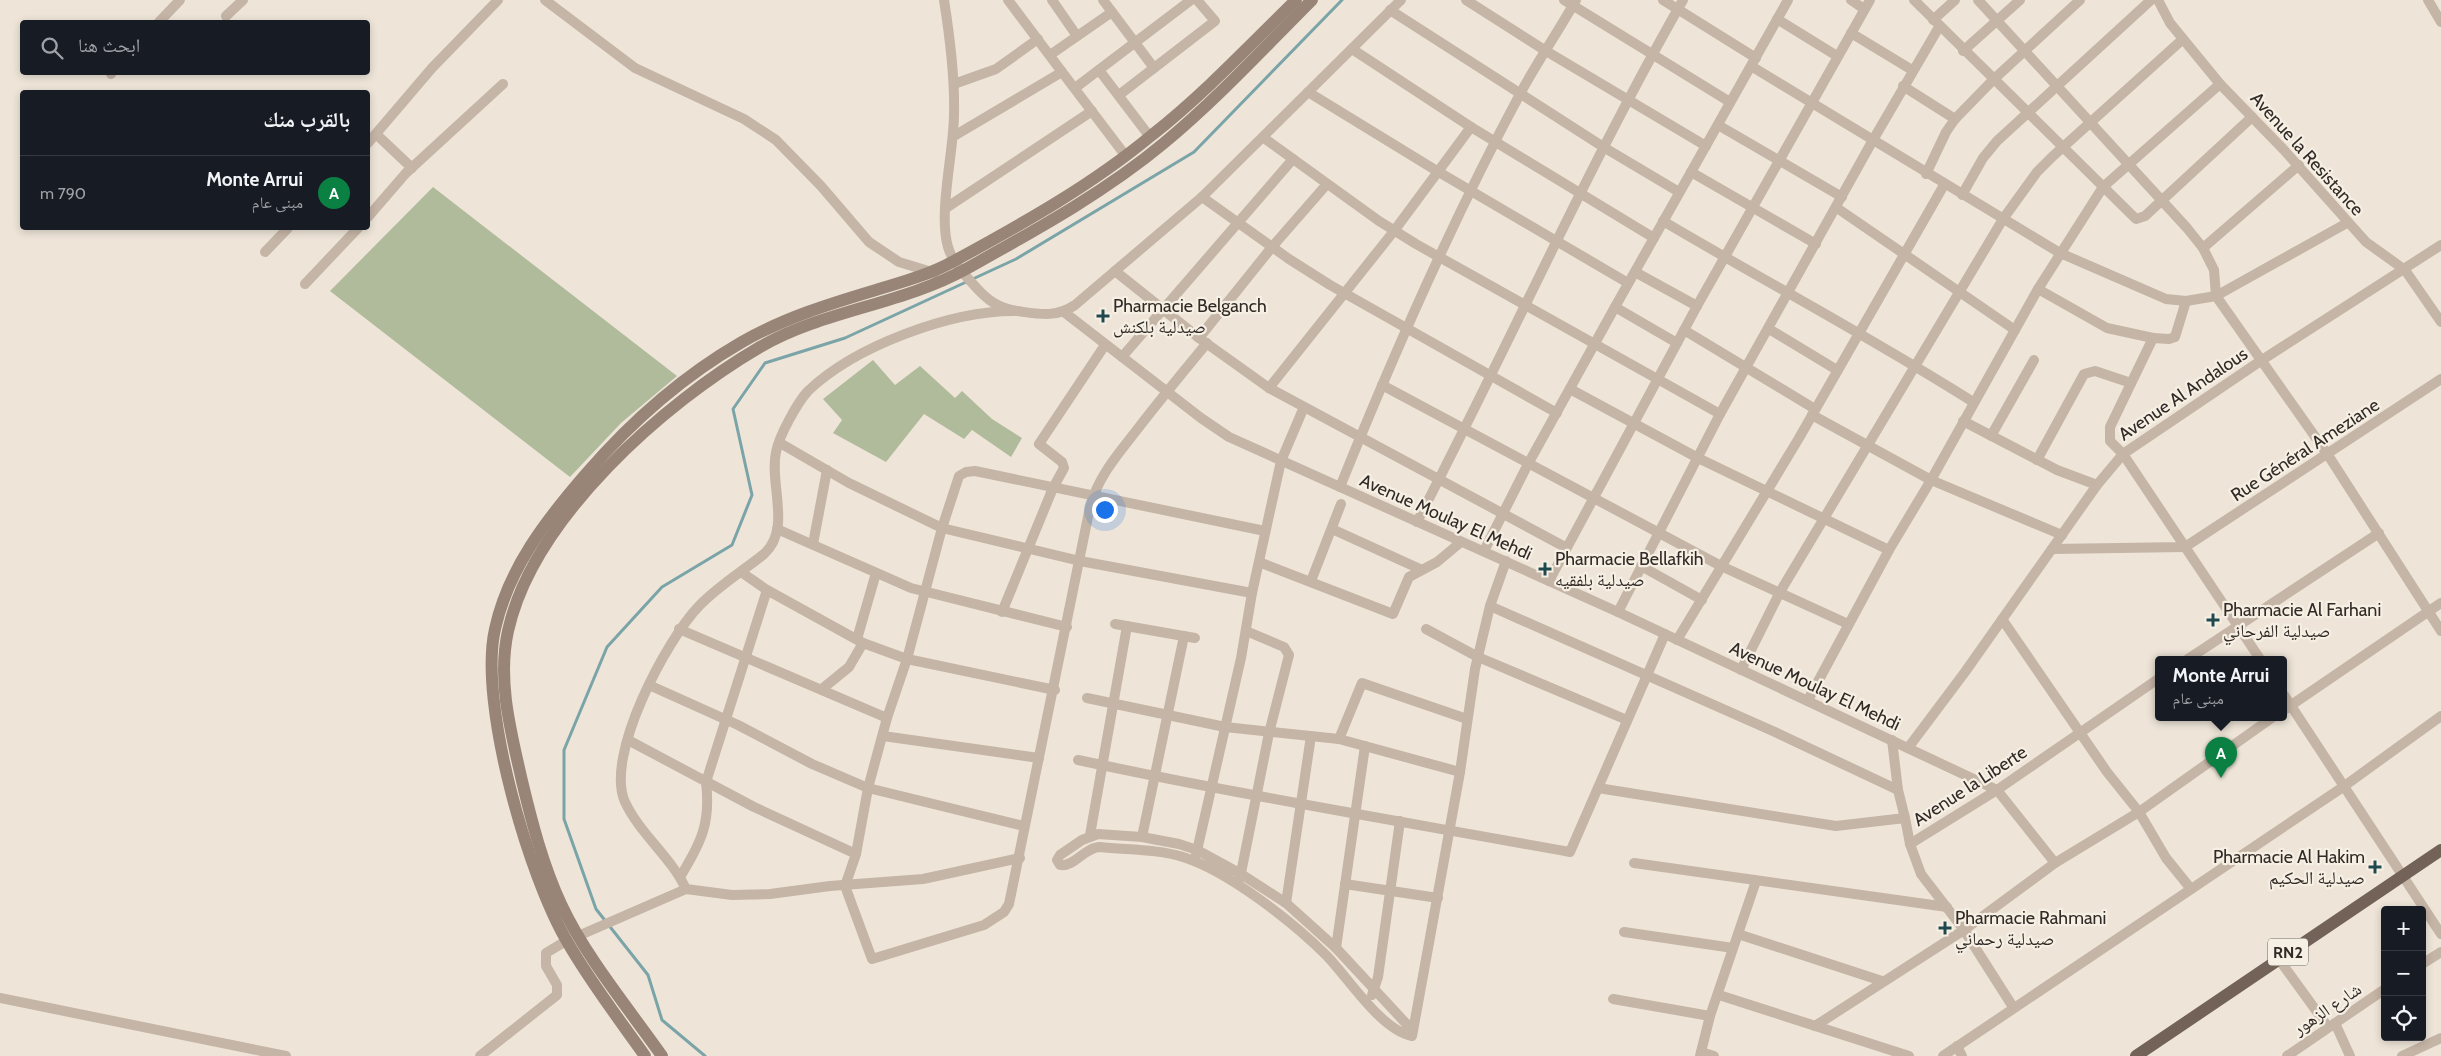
<!DOCTYPE html>
<html lang="ar">
<meta charset="utf-8">
<style>
body{margin:0;font-family:Cabin,"Noto Naskh Arabic",sans-serif;background:#20242c;color:#f1f3f6;direction:rtl}
.controls{position:absolute;right:15px;bottom:15px;display:grid;overflow:hidden;border-radius:5px;box-shadow:0 2px 8px #0003}
.controls button{width:45px;height:45px;display:grid;place-items:center;padding:0;border:0;border-bottom:1px solid #363941;background:#171b24;color:#f1f3f6;font:25px sans-serif}
.you{position:absolute;left:1104px;top:509px;width:18px;height:18px;margin:-12px;border:4px solid #fff;border-radius:50%;background:#1a73e8;box-shadow:0 0 0 8px #1a73e833}
.badge{display:grid;place-items:center;width:32px;height:32px;border-radius:50%;background:#0b8043;color:#fff;font-size:16px;font-weight:700}
.pin{position:absolute;translate:-50% -41px;filter:drop-shadow(0 1px 2px #0008)}
.pin::after{content:'';position:absolute;top:26px;width:18px;height:15px;background:inherit;clip-path:polygon(0 0,100% 0,50% 100%)}
.popup{position:absolute;left:2155px;top:656px;width:132px;height:65px;box-sizing:border-box;display:grid;place-content:center;border-radius:5px;background:#171b24;filter:drop-shadow(0 1px 4px #0005);font-size:16px;white-space:nowrap;color:#9ea1a6}
.popup b{font-size:19px;color:#f1f3f6}
.popup::after{content:'';position:absolute;left:50%;top:100%;margin-left:-10px;border:10px solid transparent;border-top-color:#171b24}
.list{margin:0;padding:0;list-style:none}
h2{display:flex;justify-content:space-between;align-items:center;height:65px;margin:0;padding:0 20px;font-size:21px}
h2 small{font-size:16px;font-weight:400;color:#9ea1a6}
.list li{display:grid;grid-template-columns:32px 1fr auto;gap:15px;align-items:center;box-sizing:border-box;height:75px;padding:0 20px;border-top:1px solid #363941}
.list b{display:block;font-size:19px;white-space:nowrap}
.list p{margin:0;font-size:16px;white-space:nowrap;color:#9ea1a6}
.list em{font-size:16px;font-style:normal;color:#9ea1a6}
.icon{flex:none;width:28px;height:28px;fill:none;stroke:currentColor;stroke-width:2;stroke-linecap:round;stroke-linejoin:round}
.map{position:relative;flex:none;width:2441px;height:1056px;overflow:hidden;direction:ltr}
.search{position:absolute;background:#171b24;box-shadow:0 2px 8px #0003;left:20px;top:20px;width:350px;height:55px;display:flex;align-items:center;gap:12px;box-sizing:border-box;padding:0 18px;border-radius:5px;color:#9ea1a6;font-size:19px}
.panel{position:absolute;background:#171b24;box-shadow:0 2px 8px #0003;left:20px;top:90px;width:350px;height:140px;border-radius:5px;direction:rtl}
.map>svg:first-child{display:block}
.green{fill:#afbb9a}
.lines{fill:none;stroke-linecap:round;stroke-linejoin:round}
.stream{stroke:#7aa4a8;stroke-width:3}
.street{stroke:#c5b5a6;stroke-width:10}
.secondary{stroke:#988578;stroke-width:12}
.primary{stroke:#726258;stroke-width:12}
.poi-dot{fill:#20494f;stroke:#f6efe4;stroke-width:2}
.labels{text-anchor:middle;dominant-baseline:central;stroke-width:4.5;stroke-linejoin:round;paint-order:stroke}
.shield{fill:#f6efe4;stroke:#6d655f;stroke-width:1}
.shield-label{font-size:16px;font-weight:bold;fill:#322a26}
.street-label{font-size:18px;fill:#322a26;stroke:#f6efe4}
.poi-label{font-size:18px;fill:#322a26;stroke:#f6efe4;text-anchor:start}
</style>
<div class="map">
<svg width="2441" height="1056" viewBox="0 0 2441 1056">
<rect width="100%" height="100%" fill="#eee5d8"/>
<g class="green">
<path d="M433,187L677,376L621,423L570,477L330,291Z"/>
<path d="M873,360L895,385L920,366L955,398L962,391L992,419L1022,438L1011,457L972,430L964,439L924,414L886,462L833,433L842,420L823,399Z"/>
</g>
<g class="lines">
<path class="stream" d="M705,1056L662,1020L648,975L596,909L564,819V750L607,647L662,587L732,545L752,495L733,409L765,363L845,338L1016,259L1194,152L1342,0"/>
<g class="street">
<path d="M545,0L635,68L744,119L776,140L821,186L869,242L899,262L935,273"/>
<path d="M944,0C950,38 955,76 954,114C954,151 938,213 948,247C952,261 963,273 973,284C986,299 997,308 1017,311C1039,314 1056,318 1075,305L1202,197L1401,0"/>
<path d="M1008,0L1062,72"/>
<path d="M1052,0L1077,36"/>
<path d="M1103,0L1154,68"/>
<path d="M1466,0L1546,51L1706,146"/>
<path d="M1564,0L1730,102"/>
<path d="M1663,0L1756,58"/>
<path d="M1851,0L1864,9"/>
<path d="M1914,0L2136,219L2145,216L2252,117"/>
<path d="M1978,0L2187,228L2203,248L2214,270L2216,296L2328,455L2441,631"/>
<path d="M2158,0L2170,23L2220,84L2284,150L2366,242L2405,270L2441,322"/>
<path d="M2428,0L2441,22"/>
<path d="M1390,10L1605,148L1679,192"/>
<path d="M226,16L243,0"/>
<path d="M1777,19L1837,56"/>
<path d="M1933,20L1955,0"/>
<path d="M159,22L180,0"/>
<path d="M1851,33L1912,70"/>
<path d="M1352,49L1471,127L1654,238"/>
<path d="M1963,51L2020,0"/>
<path d="M1050,55L1112,12"/>
<path d="M1751,66L2060,253L2166,299L2186,301L2216,296L2347,223"/>
<path d="M1099,70L1150,137"/>
<path d="M111,74L112,72"/>
<path d="M954,84L996,69L1038,39"/>
<path d="M1903,86L1955,119"/>
<path d="M1075,88L1191,0"/>
<path d="M1308,92L1437,171L1628,283"/>
<path d="M1119,95L1215,21L1197,0"/>
<path d="M1718,125L1842,197"/>
<path d="M376,134L412,168"/>
<path d="M954,136L1062,72L1125,155"/>
<path d="M1264,138L1379,221L1416,244L1720,414"/>
<path d="M368,143L432,68L498,0"/>
<path d="M1691,172L1816,244"/>
<path d="M1926,174L1946,132L1955,119L1993,80L2080,0"/>
<path d="M1962,195L1983,158L1997,141L2151,0"/>
<path d="M1202,197L1289,259L1330,285L1557,413"/>
<path d="M946,208L1092,111"/>
<path d="M1837,208L2015,330"/>
<path d="M368,217L406,173L503,84"/>
<path d="M1663,221C1766,282 1872,338 1973,402"/>
<path d="M2203,248L2299,165"/>
<path d="M265,252L288,228"/>
<path d="M1115,271L1199,338L1269,388L1565,547"/>
<path d="M1635,272L1697,306"/>
<path d="M305,284L358,228"/>
<path d="M2038,289L2107,328L2153,338L2110,427V441L2123,454L2260,659"/>
<path d="M1615,307L1677,343"/>
<path d="M1014,311C950,311 855,346 808,391C797,403 779,436 776,452C769,484 792,529 764,554C743,571 718,586 699,606C667,639 604,756 625,802C640,834 671,857 686,889L732,895L770,894L830,886L923,879L1020,858"/>
<path d="M1064,312L1201,418L1229,437L1618,612L1997,790L2055,863"/>
<path d="M1769,329L1837,370"/>
<path d="M1684,330L1815,409"/>
<path d="M1199,338L1272,247L1327,184"/>
<path d="M2153,338L2169,339L2175,337L2186,301"/>
<path d="M1207,343C1183,372 1159,401 1136,431C1117,455 1098,477 1090,507L1009,904L1004,912L984,925L872,959L845,886L856,854L868,788L887,718L907,659L942,528L959,476L966,472L975,471L1265,531"/>
<path d="M1122,357L1293,159"/>
<path d="M1382,385L1721,566L1848,624"/>
<path d="M1269,388L1394,231L1471,127"/>
<path d="M1570,389L1698,458L1889,550"/>
<path d="M1812,415L1931,480L2062,535"/>
<path d="M1963,421L2057,470L2097,485"/>
<path d="M1991,436L2034,360"/>
<path d="M780,443L849,483L942,528L1080,561L1252,593"/>
<path d="M2037,460L2084,374L2095,371L2131,383"/>
<path d="M1340,487C1394,353 1452,221 1520,94C1537,62 1558,32 1576,0"/>
<path d="M1417,522C1507,349 1586,170 1683,0"/>
<path d="M777,529L911,588L1067,627"/>
<path d="M1332,529L1420,569"/>
<path d="M813,544L827,470"/>
<path d="M2052,549L2185,547L2441,379"/>
<path d="M1484,551L1528,464L1615,307L1788,0"/>
<path d="M1259,562L1393,614L1409,577L1437,562L1461,542"/>
<path d="M1641,566L1702,600"/>
<path d="M741,572L767,590L863,643L907,659L1055,690"/>
<path d="M1311,581L1341,504"/>
<path d="M1549,581L1697,306L1870,0"/>
<path d="M1490,606L1775,732L1898,790L1905,818"/>
<path d="M1002,612L1053,488L1064,468L1062,462L1039,444L1105,345"/>
<path d="M1618,612L1720,414L1873,140L1939,27"/>
<path d="M2002,619L2107,772L2139,812L2166,858L2191,889"/>
<path d="M1115,624L1195,638"/>
<path d="M679,629L887,718"/>
<path d="M1426,629L1478,657L1627,720"/>
<path d="M857,639L876,573"/>
<path d="M1677,640L1799,438L1944,185"/>
<path d="M2188,659L2379,533"/>
<path d="M1741,670L1780,592L2003,219L2037,172L2052,157L2183,39"/>
<path d="M649,685L738,725L812,764L868,788L1024,826"/>
<path d="M822,689L849,667L863,643"/>
<path d="M2284,695L2441,934"/>
<path d="M1087,698L1225,727L1339,739L1460,772"/>
<path d="M1808,700L1889,550L1931,480L2038,289L2103,187L2220,84"/>
<path d="M2284,710L2441,603"/>
<path d="M883,736L1039,758"/>
<path d="M1339,739L1362,683L1467,719"/>
<path d="M628,740L754,807L856,854"/>
<path d="M1892,740L1898,790"/>
<path d="M1908,748L1965,672L2097,485L2123,454L2262,360L2441,245"/>
<path d="M1078,760C1241,795 1405,822 1570,852L1665,634"/>
<path d="M1598,788L1836,826L1905,818L1910,844"/>
<path d="M1090,835L1127,626"/>
<path d="M1142,837L1184,636"/>
<path d="M1196,855L1241,658L1252,593L1281,461L1304,407"/>
<path d="M1634,863L1947,907"/>
<path d="M680,877C701,843 711,823 706,782L767,590"/>
<path d="M1240,878L1269,733L1289,655L1284,647L1246,631"/>
<path d="M1345,884L1438,898"/>
<path d="M1286,903L1311,736"/>
<path d="M1624,932L1733,948"/>
<path d="M1738,934L1882,981"/>
<path d="M578,936L686,889"/>
<path d="M1336,948L1365,746"/>
<path d="M2278,958L2328,1027"/>
<path d="M2422,964L2441,952"/>
<path d="M1372,995L1378,977L1400,821"/>
<path d="M1719,995L1909,1056"/>
<path d="M0,998L286,1056"/>
<path d="M1613,999L1710,1016"/>
<path d="M2013,1007L1964,930L1921,874L1910,844L1997,790L2158,679"/>
<path d="M2335,1023L2350,1056"/>
<path d="M1815,1026L1964,930L2055,863L2139,812L2273,717"/>
<path d="M1413,1031L1336,948L1286,903L1241,874L1197,850L1179,844L1142,837L1098,834L1082,840L1060,855L1057,860L1060,865C1073,868 1085,847 1100,847C1127,850 1157,849 1183,857C1228,871 1293,922 1327,956C1349,979 1381,1030 1412,1036L1413,1031L1460,772L1475,669L1490,606L1506,561"/>
<path d="M1957,1046L1962,1056"/>
<path d="M1701,1052L1714,1056"/>
<path d="M480,1056L557,995V985L546,966V953L566,941"/>
<path d="M1700,1056L1710,1016L1756,881"/>
<path d="M1943,1056L2343,787L2441,716"/>
<path d="M2287,1056L2385,989"/>
<path d="M2402,1056L2441,1038"/>
</g>
<g class="secondary">
<path d="M645,1056C619,1019 591,983 568,943C529,878 478,703 495,629C508,569 546,520 586,474C630,423 683,376 742,342C784,318 829,304 876,290C902,282 929,275 954,261C1022,224 1092,185 1152,135C1204,94 1249,46 1296,0"/>
<path d="M662,1056C629,1009 585,956 561,904C543,865 532,823 522,781C511,732 497,681 508,631C533,518 664,403 760,347C824,310 901,305 966,269C1034,231 1104,193 1164,143C1217,99 1264,48 1312,0"/>
</g>
<path class="primary" d="M2136,1056L2441,850"/>
</g>
<g class="poi-dot">
<path d="M1100.5 308.5h5v5h5v5h-5v5h-5v-5h-5v-5h5z"/>
<path d="M1542.5 561.5h5v5h5v5h-5v5h-5v-5h-5v-5h5z"/>
<path d="M2210.5 612.5h5v5h5v5h-5v5h-5v-5h-5v-5h5z"/>
<path d="M2372.5 859.5h5v5h5v5h-5v5h-5v-5h-5v-5h5z"/>
<path d="M1942.5 920.5h5v5h5v5h-5v5h-5v-5h-5v-5h5z"/>
</g>
<g class="labels">
<rect class="shield" x="2268" y="938.5" width="40" height="27" rx="4"/>
<g class="shield-label">
<text x="2288" y="952">RN2</text>
</g>
<g class="street-label">
<text transform="translate(2307 154) rotate(48)">Avenue la Resistance</text>
<text transform="translate(2183 394) rotate(-34)">Avenue Al Andalous</text>
<text transform="translate(2305 450) rotate(-33)">Rue Général Ameziane</text>
<text transform="translate(1446 517) rotate(24)">Avenue Moulay El Mehdi</text>
<text transform="translate(1815 686) rotate(25)">Avenue Moulay El Mehdi</text>
<text transform="translate(1970 786) rotate(-33)">Avenue la Liberte</text>
<text transform="translate(2327 1009) rotate(-34)">شارع الزهور</text>
</g>
<g class="poi-label">
<text x="1113" y="306">Pharmacie Belganch<tspan x="1113" dy="21">صيدلية بلكنش</tspan></text>
<text x="1555" y="559">Pharmacie Bellafkih<tspan x="1555" dy="21">صيدلية بلفقيه</tspan></text>
<text x="2223" y="610">Pharmacie Al Farhani<tspan x="2223" dy="21">صيدلية الفرحاني</tspan></text>
<text x="2365" y="857" text-anchor="end">Pharmacie Al Hakim<tspan x="2365" dy="21">صيدلية الحكيم</tspan></text>
<text x="1955" y="918">Pharmacie Rahmani<tspan x="1955" dy="21">صيدلية رحماني</tspan></text>
</g>
</g>
</svg>
<div class="controls">
<button>+</button>
<button>−</button>
<button><svg class="icon" aria-label="locate" viewBox="0 0 24 24"><circle cx="12" cy="12" r="6"/><path d="M12 2v4M12 18v4M2 12h4M18 12h4"/></svg></button>
</div>
<div class="you"></div>
<div class="pin badge" style="left:2221px;top:778px">A</div>
<div class="popup"><b>Monte Arrui</b>مبنى عام</div>
<div class="search"><svg class="icon" aria-label="search" viewBox="0 0 24 24"><circle cx="10" cy="10" r="6"/><path d="M15 15l6 6"/></svg>ابحث هنا</div>
<section class="panel">
<h2>بالقرب منك<small></small></h2>
<ul class="list">
<li><span class="badge">A</span><div><b>Monte Arrui</b><p>مبنى عام</p></div><em>790 m</em></li>
</ul>
</section>
</div>
